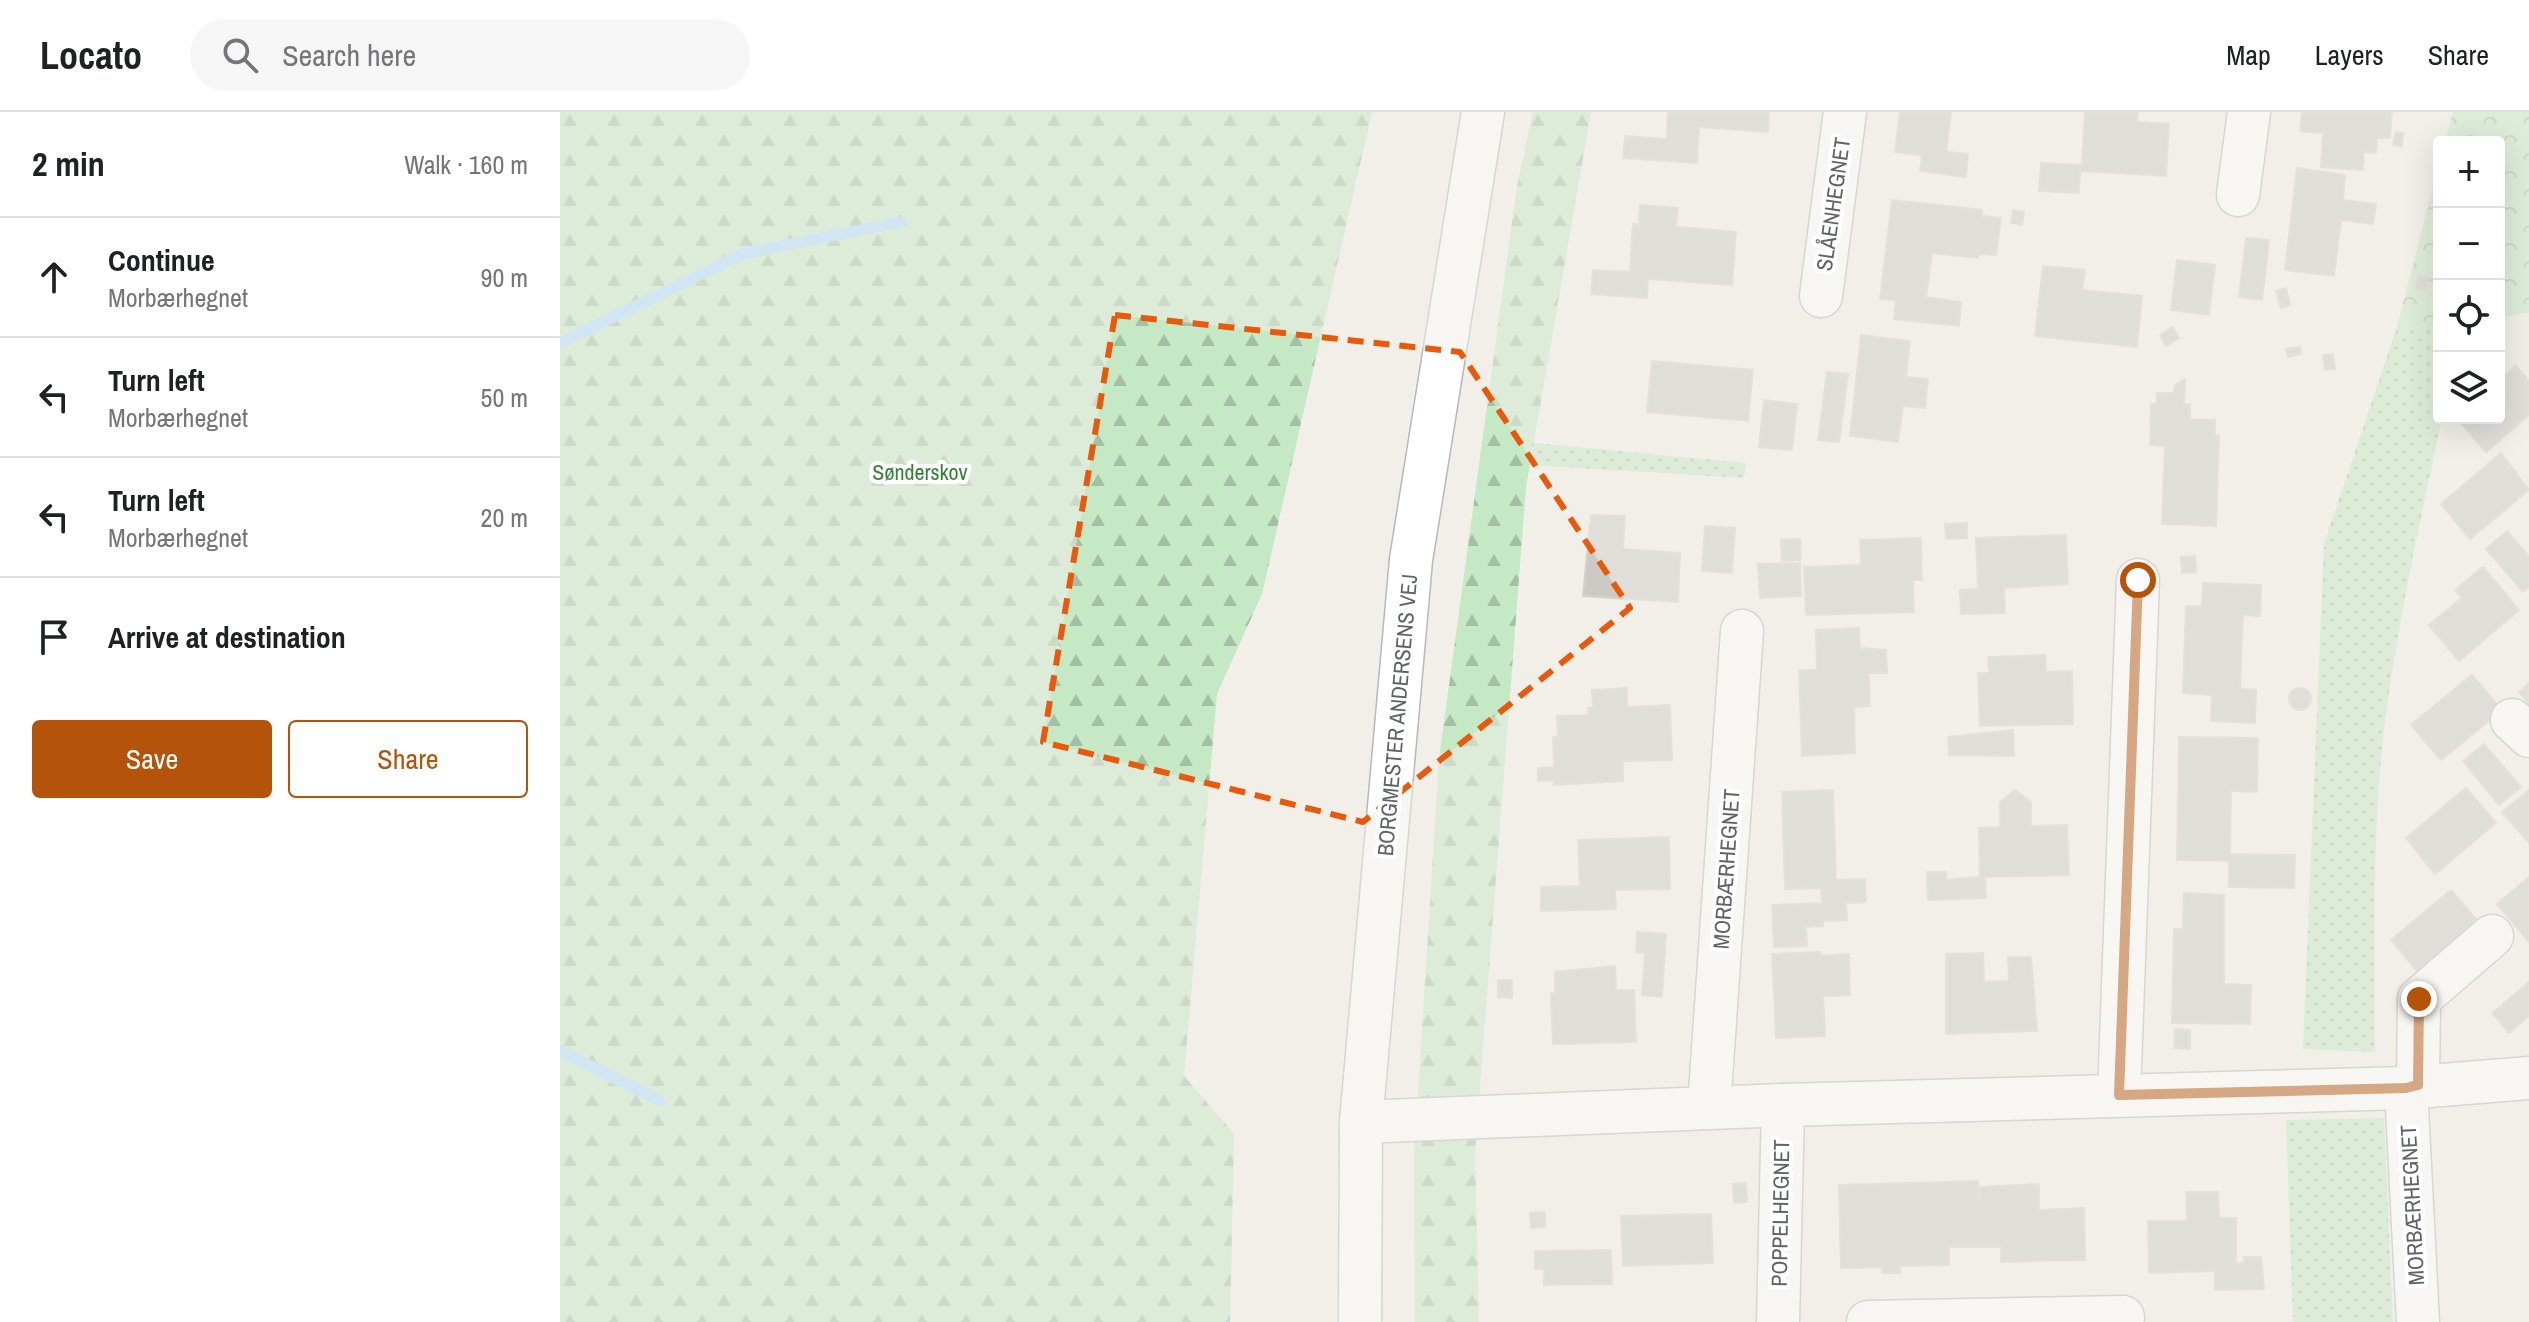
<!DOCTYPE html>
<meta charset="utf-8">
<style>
body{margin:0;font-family:"Archivo Narrow",sans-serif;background:#f6f6f6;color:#202124}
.controls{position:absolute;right:24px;top:24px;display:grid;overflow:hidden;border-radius:8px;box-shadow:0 8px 32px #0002}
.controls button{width:72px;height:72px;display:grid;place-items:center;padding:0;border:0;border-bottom:2px solid #e0e0e0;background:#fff;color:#202124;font:40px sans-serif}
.stop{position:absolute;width:24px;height:24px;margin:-18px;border:6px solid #b45309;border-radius:50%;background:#fff}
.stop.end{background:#b45309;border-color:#fff;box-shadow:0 2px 8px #0008}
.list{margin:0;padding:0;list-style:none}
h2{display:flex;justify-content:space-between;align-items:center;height:104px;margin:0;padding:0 32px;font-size:34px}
h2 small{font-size:26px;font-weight:400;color:#757577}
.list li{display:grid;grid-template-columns:52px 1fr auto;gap:24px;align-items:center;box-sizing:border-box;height:120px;padding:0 32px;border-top:2px solid #e0e0e0}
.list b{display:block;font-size:30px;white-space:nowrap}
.list p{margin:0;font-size:26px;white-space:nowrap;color:#757577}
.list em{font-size:26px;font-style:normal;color:#757577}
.actions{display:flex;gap:16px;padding:24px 32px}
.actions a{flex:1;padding:18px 0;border:2px solid #b45309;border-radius:8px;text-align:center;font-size:28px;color:#b45309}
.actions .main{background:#b45309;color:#fff}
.icon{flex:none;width:44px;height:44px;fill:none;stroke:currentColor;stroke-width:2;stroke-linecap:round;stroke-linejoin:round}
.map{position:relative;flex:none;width:1969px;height:1210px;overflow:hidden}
header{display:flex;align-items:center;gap:48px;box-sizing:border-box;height:112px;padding:0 40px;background:#fff;border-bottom:2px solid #e0e0e0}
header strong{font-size:38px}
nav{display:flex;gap:44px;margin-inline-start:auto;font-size:28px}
.search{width:560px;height:72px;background:#f6f6f6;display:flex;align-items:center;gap:20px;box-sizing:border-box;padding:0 28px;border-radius:44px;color:#757577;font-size:30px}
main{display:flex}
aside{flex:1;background:#fff}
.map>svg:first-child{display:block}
.grass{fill:url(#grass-dots)}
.forest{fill:url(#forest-firs)}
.park{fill:url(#park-crowns)}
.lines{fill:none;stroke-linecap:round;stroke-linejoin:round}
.stream{stroke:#aadaff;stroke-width:11}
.building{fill:#cccac5;stroke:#d6d1c6;stroke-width:2}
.minor-casing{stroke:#b5b8bc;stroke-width:45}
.minor{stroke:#fff;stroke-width:42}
.route{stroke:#b45309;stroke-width:10}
.marked{fill:none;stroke:#e8590c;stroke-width:6;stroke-dasharray:16 10;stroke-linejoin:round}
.labels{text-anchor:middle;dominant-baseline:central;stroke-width:8;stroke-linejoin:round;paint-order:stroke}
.street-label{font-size:22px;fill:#5f6368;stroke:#fff}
.park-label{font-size:22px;fill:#348238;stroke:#fff}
</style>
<header>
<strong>Locato</strong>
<div class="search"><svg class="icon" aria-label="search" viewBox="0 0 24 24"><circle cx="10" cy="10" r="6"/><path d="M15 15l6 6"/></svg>Search here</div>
<nav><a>Map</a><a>Layers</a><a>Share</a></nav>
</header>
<main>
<aside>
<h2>2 min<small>Walk · 160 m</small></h2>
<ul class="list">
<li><svg class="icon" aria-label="ahead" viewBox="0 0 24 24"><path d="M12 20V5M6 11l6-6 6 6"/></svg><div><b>Continue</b><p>Morbærhegnet</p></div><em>90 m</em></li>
<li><svg class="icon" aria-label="left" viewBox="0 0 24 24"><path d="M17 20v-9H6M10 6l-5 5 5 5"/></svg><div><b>Turn left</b><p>Morbærhegnet</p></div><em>50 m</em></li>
<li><svg class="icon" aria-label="left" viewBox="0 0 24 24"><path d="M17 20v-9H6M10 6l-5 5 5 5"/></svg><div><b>Turn left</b><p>Morbærhegnet</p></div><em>20 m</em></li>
<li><svg class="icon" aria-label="arrive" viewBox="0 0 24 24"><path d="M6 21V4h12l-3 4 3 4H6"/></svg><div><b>Arrive at destination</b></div></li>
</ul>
<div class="actions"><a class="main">Save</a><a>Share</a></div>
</aside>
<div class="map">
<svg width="1969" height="1210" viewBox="0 0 1969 1210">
<defs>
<pattern id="grass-dots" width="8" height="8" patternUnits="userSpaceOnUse" patternTransform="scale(2)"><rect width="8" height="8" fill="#c5e8c5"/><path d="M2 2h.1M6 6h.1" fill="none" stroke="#a3c0a4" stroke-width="1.8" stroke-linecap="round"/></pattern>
<pattern id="forest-firs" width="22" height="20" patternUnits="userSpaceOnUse" patternTransform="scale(2)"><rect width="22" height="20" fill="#c5e8c5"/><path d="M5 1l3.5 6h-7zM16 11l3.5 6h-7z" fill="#a3c0a4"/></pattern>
<pattern id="park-crowns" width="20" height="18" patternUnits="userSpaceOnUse" patternTransform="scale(2)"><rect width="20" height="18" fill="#c5e8c5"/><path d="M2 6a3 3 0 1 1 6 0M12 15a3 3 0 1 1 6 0" fill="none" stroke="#a3c0a4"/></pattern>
</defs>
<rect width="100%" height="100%" fill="#f1efe8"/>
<g class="grass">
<path d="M1879,213V306H1882C1859,415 1834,525 1822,635C1812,736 1815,839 1815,940L1743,937L1764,432L1836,218Z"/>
<path d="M974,331L1186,351L1184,366L970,353Z"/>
<path d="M1824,1006L1833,1210H1733L1726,1008Z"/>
</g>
<g class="forest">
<path d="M0,0H812L702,482L657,582L624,964L674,1022L670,1210H0Z"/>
<path d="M973,0H1031L966,375L915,1040L919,1210H855L854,1045L879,647L957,74Z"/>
</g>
<g class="park">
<path d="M1893,0H1969V201L1939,205V30H1885Z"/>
<path d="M1879,53V213L1836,218Z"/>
</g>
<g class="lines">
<g class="stream">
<path d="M0,231L182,142L341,110"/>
<path d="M0,939L100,989"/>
</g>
</g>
<g class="building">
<path d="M1108,0H1209L1208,20L1139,15L1137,51L1063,46L1065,24L1107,27Z"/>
<path d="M1340,0H1391L1386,40L1408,42L1406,65L1360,59L1362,43L1335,40Z"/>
<path d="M1525,0H1578L1577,10L1609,12L1606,64L1520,59L1519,81L1479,79L1481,51L1522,53Z"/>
<path d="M1742,0H1832L1830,26H1817L1816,41L1804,40L1803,58L1761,55L1763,21L1740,19Z"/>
<path d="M1836,20L1843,21L1842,35L1833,33Z"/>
<path d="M1737,56L1785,63L1783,88L1816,92L1813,112L1781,108L1774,164L1725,158Z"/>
<path d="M1332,88L1422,98V104L1441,106L1436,143L1419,142L1418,146L1372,141L1366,185L1401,190L1399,214L1334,207L1336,188L1320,187Z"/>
<path d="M1080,93L1118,96L1116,115L1176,120L1172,173L1088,167L1087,186L1031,182L1033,158L1070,160L1073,112H1079Z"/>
<path d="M1453,98L1464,100L1462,113L1451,111Z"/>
<path d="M1686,126L1709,128L1702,188L1679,185Z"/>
<path d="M1617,148L1655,153L1649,203L1611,198Z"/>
<path d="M1483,154L1525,158L1522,178L1582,184L1577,235L1475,224Z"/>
<path d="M1858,163L1869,165L1865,179L1854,177Z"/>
<path d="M1726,176L1730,193L1721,196L1716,179Z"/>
<path d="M1612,215L1619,226L1606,234L1600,223Z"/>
<path d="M1301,223L1350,229L1346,265L1368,267L1365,296L1343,294L1338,330L1290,324Z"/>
<path d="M1740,235L1741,242L1728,245L1726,237Z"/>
<path d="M1773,242L1775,257L1765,258L1763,243Z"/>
<path d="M1092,249L1193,258L1188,309L1087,300Z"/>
<path d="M1956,254L1969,269V303L1926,340L1897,306H1939V268Z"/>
<path d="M1267,260L1288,262L1279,330L1258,328Z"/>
<path d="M1625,267L1624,293L1630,292V307L1655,308V323H1659L1656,414L1602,412L1605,334L1590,333L1591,292H1597V281H1614L1615,273Z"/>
<path d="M1204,288L1237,292L1232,338L1199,335Z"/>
<path d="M1941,341L1969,378L1910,427L1881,392Z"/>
<path d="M1031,403L1065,404L1063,437L1120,441L1118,490L1023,484Z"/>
<path d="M1407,411V426L1386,427L1385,412Z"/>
<path d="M1145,414L1175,416L1172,461L1142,459Z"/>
<path d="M1947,419L1969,445V475L1963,480L1926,437Z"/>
<path d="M1506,423L1508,472L1444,476L1445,501L1401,502L1400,478L1418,477L1416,426Z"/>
<path d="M1361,426L1362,468H1353L1354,500L1246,503L1244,455L1301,453L1300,428Z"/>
<path d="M1221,427H1240L1241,448L1222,449Z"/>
<path d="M1635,444L1636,460L1622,461L1621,445Z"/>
<path d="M1240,451L1241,484L1200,486L1198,452Z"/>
<path d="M1923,455L1959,498L1899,549L1869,513L1902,486L1895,478Z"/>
<path d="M1643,471L1701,473L1700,504L1683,503L1680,577L1696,578L1695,611L1651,609L1652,583L1623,581L1626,494H1642Z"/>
<path d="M1299,516L1300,536L1326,538L1327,561H1309L1310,594L1294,595L1295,641L1242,644L1239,558H1257L1256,518Z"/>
<path d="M1485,543L1486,560L1512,559L1513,612L1420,614L1418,561H1429L1428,545Z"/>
<path d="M1912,563L1942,598L1881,648L1851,613Z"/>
<path d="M1969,571V592L1959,580Z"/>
<path d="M1067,576V595L1110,593L1112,648L1063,649V669L994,673V668L978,669V656L994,655L993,625L998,624L997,604L1029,603L1028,596H1033L1032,578Z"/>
<circle cx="1740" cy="587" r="11"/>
<path d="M1453,618L1454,644L1389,643L1388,625Z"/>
<path d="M1619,625L1698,626L1697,680L1671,679L1670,742L1735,743L1734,776L1669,775V749L1617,748Z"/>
<path d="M1924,632L1961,675L1939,693L1903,649Z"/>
<path d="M1906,676L1936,711L1875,762L1846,726Z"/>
<path d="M1273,678L1276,768L1305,767L1306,790L1286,791L1287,808L1263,809V814L1246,815L1247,834L1214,835L1212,793L1262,791L1261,776L1225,777L1222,680Z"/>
<path d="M1455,678L1471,690V714L1507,713L1509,763L1425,765L1426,786L1368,788L1367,760H1386V768L1420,765L1419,716L1440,715V690Z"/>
<path d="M1969,678V731L1942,700Z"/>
<path d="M1109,725L1110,777L1055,778L1056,797L981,799V775L1020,774L1018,728Z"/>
<path d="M1969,765V830L1937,792Z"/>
<path d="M1891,778L1921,813L1861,864L1831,828Z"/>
<path d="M1624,781L1664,783V872L1691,873L1690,912L1612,911L1614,817H1623Z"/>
<path d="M1077,820L1106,822L1102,885L1082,883L1085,841L1076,840Z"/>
<path d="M1260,840V844L1289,842L1290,883L1263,884L1265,924L1216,926L1212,842Z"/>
<path d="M1423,841L1424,870L1449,869L1448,845H1471L1477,919L1386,922V842Z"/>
<path d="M1055,854L1056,878H1074L1076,930L993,932L991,881H995V860Z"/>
<path d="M938,868H952V886L938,885Z"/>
<path d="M1969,870V904L1949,921L1932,901Z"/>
<path d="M1615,917L1630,918V937L1614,936Z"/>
<path d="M1418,1069L1419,1092L1420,1075L1479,1072V1098L1524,1096L1525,1148L1441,1150V1135H1389V1153L1340,1154V1161H1322V1155L1281,1156L1279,1073Z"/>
<path d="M1186,1071L1187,1090L1174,1091L1173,1072Z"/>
<path d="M1626,1080H1658L1659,1106H1676V1151H1684V1145H1701L1704,1177L1655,1178V1159L1589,1161L1588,1109H1627Z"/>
<path d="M985,1100V1115L971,1116L970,1101Z"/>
<path d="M1151,1102L1153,1151L1063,1154L1061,1104Z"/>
<path d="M1051,1138L1052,1172L984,1173V1157H975V1139Z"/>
</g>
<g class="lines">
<defs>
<g id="minor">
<path d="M1678,83L1689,0"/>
<path d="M1261,184L1285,0"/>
<path d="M1952,608L1969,624"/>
<path d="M1858,973L1859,887L1932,824"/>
<path d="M1846,976L1858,1210"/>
<path d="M1559,983L1578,468"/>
<path d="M1149,995L1182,519"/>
<path d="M801,1010L1223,993L1846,976L1969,966"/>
<path d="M800,1210L801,1010L851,448L923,0"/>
<path d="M1218,1210L1223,993"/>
<path d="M1308,1210L1563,1205"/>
</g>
</defs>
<use href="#minor" class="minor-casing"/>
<use href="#minor" class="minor"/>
</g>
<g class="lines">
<path class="route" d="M1578,468L1559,983L1846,976L1858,973L1859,887"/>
</g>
<path d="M0 0H1969V1210H0ZM555,203L900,240L1070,496L803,710L483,630Z" fill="#f1efe8" fill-opacity=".55" fill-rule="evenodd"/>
<path class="marked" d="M555,203L900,240L1070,496L803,710L483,630Z"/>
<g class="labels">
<g class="street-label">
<text transform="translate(1273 92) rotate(-82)">SLÅENHEGNET</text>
<text transform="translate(837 603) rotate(-85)">BORGMESTER ANDERSENS VEJ</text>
<text transform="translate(1166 757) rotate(-86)">MORBÆRHEGNET</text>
<text transform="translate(1852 1093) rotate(-93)">MORBÆRHEGNET</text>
<text transform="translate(1220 1101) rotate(-89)">POPPELHEGNET</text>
</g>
<g class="park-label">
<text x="360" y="360">Sønderskov</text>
</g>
</g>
</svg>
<div class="controls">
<button>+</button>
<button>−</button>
<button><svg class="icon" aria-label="locate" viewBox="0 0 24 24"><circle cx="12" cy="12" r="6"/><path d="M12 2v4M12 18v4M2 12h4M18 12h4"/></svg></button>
<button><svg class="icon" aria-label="layers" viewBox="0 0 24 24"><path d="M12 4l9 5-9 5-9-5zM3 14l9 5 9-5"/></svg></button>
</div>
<div class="stop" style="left:1578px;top:468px"></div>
<div class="stop end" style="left:1859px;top:887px"></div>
</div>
</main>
